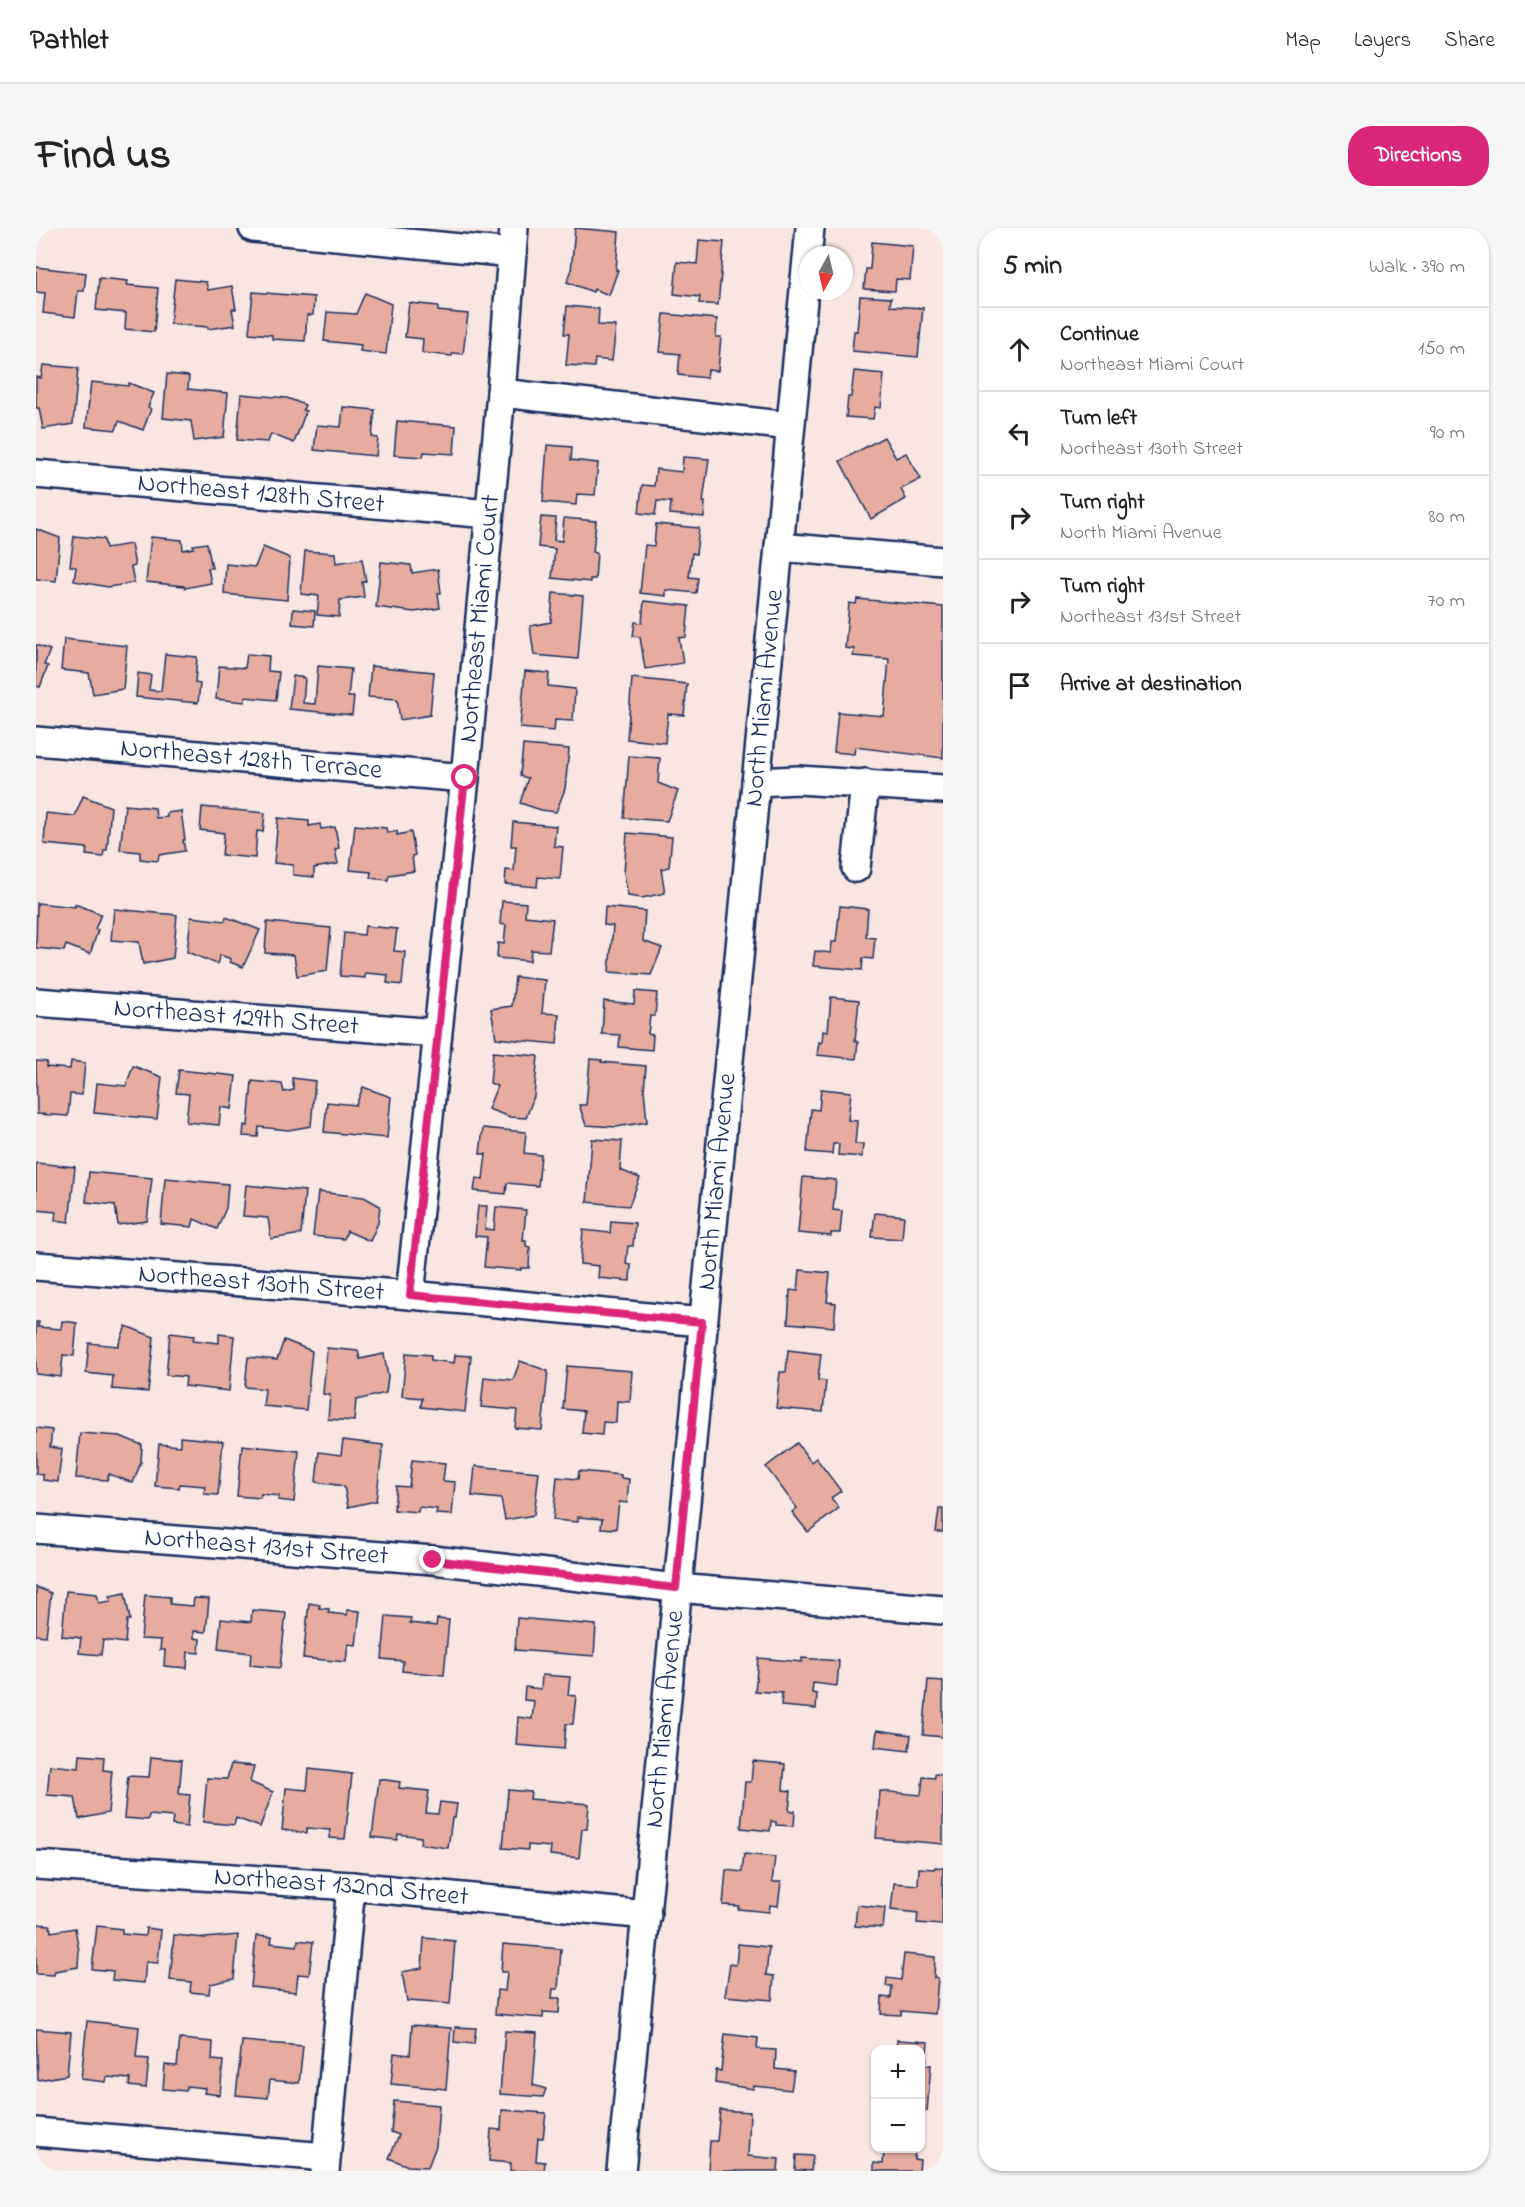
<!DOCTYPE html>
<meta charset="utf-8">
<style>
body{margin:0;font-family:"Indie Flower",sans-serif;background:#f6f6f6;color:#222}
.controls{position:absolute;right:18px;bottom:18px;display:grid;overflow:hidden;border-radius:12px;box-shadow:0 2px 4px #0004}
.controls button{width:54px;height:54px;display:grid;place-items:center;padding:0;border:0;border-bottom:2px solid #e0e0e0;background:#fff;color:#222;font:30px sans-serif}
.compass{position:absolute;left:763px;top:18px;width:54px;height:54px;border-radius:50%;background:#fff;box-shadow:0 2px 4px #0004;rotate:188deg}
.stop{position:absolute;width:18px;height:18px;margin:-14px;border:4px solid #db2777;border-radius:50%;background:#fff}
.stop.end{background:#db2777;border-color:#fff;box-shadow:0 2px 6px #0008}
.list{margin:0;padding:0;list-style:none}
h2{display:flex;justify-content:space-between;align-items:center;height:78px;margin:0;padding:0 24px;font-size:26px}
h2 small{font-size:20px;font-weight:400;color:#767676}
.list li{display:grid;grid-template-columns:39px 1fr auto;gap:18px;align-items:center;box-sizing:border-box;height:84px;padding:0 24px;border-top:2px solid #e0e0e0}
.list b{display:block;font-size:22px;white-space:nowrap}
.list p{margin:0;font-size:20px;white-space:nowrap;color:#767676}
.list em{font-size:20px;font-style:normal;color:#767676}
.icon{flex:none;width:33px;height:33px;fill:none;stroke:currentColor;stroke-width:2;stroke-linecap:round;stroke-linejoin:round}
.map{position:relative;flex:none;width:907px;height:1943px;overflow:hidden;border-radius:24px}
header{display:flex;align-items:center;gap:36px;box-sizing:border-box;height:84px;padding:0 30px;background:#fff;border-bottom:2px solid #e0e0e0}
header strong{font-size:28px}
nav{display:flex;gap:33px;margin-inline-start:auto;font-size:21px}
.intro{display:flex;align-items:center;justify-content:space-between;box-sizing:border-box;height:144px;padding:0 36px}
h1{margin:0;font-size:42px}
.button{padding:15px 27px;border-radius:24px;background:#db2777;color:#fff;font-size:21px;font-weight:700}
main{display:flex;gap:36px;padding:0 36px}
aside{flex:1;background:#fff;border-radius:24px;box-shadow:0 2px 4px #0004}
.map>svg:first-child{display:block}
.building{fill:#e5ac9f;stroke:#1b2f5e;stroke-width:1.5}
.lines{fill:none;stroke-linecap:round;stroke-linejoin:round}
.minor-casing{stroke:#1b2f5e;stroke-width:32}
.minor{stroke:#fff;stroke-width:27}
.route{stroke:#db2777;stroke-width:8}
.labels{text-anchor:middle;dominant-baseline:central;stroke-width:4.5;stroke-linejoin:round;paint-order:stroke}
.street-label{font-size:27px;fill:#1b2f5e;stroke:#fff}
</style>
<header>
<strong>Pathlet</strong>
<nav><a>Map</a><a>Layers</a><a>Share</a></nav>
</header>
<div class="intro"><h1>Find us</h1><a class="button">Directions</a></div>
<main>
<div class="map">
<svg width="907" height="1943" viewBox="0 0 907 1943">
<rect width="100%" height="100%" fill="#f7e6e2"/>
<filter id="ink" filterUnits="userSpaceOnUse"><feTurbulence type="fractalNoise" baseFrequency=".0167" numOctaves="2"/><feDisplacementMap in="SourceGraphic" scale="12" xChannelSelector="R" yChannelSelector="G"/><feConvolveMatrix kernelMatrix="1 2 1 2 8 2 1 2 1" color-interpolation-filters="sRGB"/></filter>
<g filter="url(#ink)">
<g class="building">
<path d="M539,0L583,4L580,42H582L573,67L558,61L557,64L531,54L535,44Z"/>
<path d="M663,12L688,14L682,77L663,75L664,69L638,66L641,34L661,36Z"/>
<path d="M836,14L877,18L874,52L860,51L859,63L828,61L830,41H834Z"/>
<path d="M0,39L50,45L48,63H42L39,89L7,85L9,65L0,64Z"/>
<path d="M63,50L92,53L91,57L122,60L118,104L89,101L90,85L60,82Z"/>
<path d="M139,51L170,54L172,62L196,58L200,81H196L199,97L172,101V99L134,96Z"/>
<path d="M217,64L278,69L277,87H271L269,113L236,111V107L213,105Z"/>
<path d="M329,65L355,76L350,126L324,123L325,117L288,113L291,84L320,86Z"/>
<path d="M824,68L855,70L854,78L887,80L882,129L816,123L818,103H821Z"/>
<path d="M373,75L402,78V83L432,86L427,126L417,125L416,128L386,125L387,111L369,109Z"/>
<path d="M531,78L563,81L562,97L580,98L576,133L559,131L558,139L530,137L533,106H528Z"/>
<path d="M628,86L681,91L680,109H685L682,143L672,142L671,150L642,147L644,126L624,124Z"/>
<path d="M7,137L42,140L37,196L7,201L3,180H0V149L5,150Z"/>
<path d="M818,143L848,146L845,180L839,179L837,191L810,189L812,169H815Z"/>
<path d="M131,146L153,148L152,161L192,165L188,209L158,213L155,193L127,190Z"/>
<path d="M55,154L92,158L93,155L118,165L112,179L115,181L107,202L83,193L80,202L50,199Z"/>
<path d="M205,166L251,170L269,177L267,182L270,183L258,215L235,206L232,214L201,212Z"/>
<path d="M307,179L339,182L336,209L342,210L340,228L278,222L281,197L305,199Z"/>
<path d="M361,193L420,198L418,226L388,224L387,229L358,227Z"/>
<path d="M848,209L860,230L870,225L885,251L865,261L870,271L835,291L804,233Z"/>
<path d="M511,217L536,219L535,232L562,235L559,267L541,266L540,277L507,274Z"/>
<path d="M647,229L673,231L667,274H669L668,289L634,286L635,274L621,273L619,287L603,285L606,257L618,258L620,241L646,244Z"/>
<path d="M505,289L520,290L518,312L526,313L528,290L560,293L557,324L561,325L559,351H554V354L516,350L519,321L502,319Z"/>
<path d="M620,296L663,300L660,326L656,325L653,349L662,350L660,365L630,362V368L604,365L609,317L618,318Z"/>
<path d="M0,301L24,310L20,353L0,351Z"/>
<path d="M38,308L68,311L70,320L95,316L99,338L95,339L98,355L72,359L38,353L40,339L34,338Z"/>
<path d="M115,309L146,312L147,322L158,320L157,317L171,315L176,340H172L175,355L149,360L148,358L110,354Z"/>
<path d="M227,319L254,330L251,372L188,366L190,336L219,339Z"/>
<path d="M269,323L299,325L300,335L326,331L330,353L326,354L328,369L304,372L303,389L281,387L283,368L265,366Z"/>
<path d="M345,334L375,337L376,345L402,341L405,365H402L404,380L378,384L340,379Z"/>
<path d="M517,365L547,368L542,431L498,427L494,398L515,394Z"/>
<path d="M821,371L907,379V530L819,519L818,526L798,524L802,484L848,488L853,431L817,428L818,421L809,420L813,375L820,376Z"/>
<path d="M608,373L653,378L650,409L643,410L647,435L609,441L604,409L597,408L599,394L606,395Z"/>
<path d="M257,381L279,383L278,398L256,396Z"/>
<path d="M28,411L91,418L87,461L57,466L53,445L25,442Z"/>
<path d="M0,417L14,422L8,437L12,438L4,459L0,458Z"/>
<path d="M129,426L161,429L159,455L164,456L162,475L100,469L102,445L115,447L113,462L125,463Z"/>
<path d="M211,426L233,428L232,443L243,444L240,472L209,469V474L180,471L183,438L209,440Z"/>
<path d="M282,438L315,441L312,469H318L316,487L253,481L257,448L269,450L267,475L279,476Z"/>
<path d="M335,438L398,444L394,487L364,492L361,471L332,469Z"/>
<path d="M489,443L513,445L512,458L539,461L537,493L519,492L518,503L484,500Z"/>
<path d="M596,450L651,456L648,487L632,486L629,515L591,511Z"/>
<path d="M487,517L533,521L529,561L520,584L505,582L484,575L492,550L484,548Z"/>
<path d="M593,528L624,530L622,555L642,563L631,593L588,590Z"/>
<path d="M47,568L75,579L71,622H68L67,629L50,627L51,620L8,616L10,585L39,588Z"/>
<path d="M89,577L119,580L120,590L131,589V585L145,583L149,612H147L149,623L123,627L122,633L104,631V624L84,622Z"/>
<path d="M166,579L229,585L227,604L221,603L219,630L186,627L188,605L164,602Z"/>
<path d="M242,590L273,593V598L284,596L285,601L299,599L303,620L299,621L302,636L278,640V649L257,647V637L238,635Z"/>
<path d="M477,594L520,598L518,618L527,619L524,651L502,649L501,659L469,656L470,642L478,643L480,618H475Z"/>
<path d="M319,597L350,600L351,605L361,603V607L375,604L379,627L376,628L378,643L353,647L352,652L334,650L335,644L314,642Z"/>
<path d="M591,605L636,609L633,639L625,641L629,665L606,670L592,668L588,645Z"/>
<path d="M466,673L490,675L489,688L517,691L513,723L495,722L494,733L461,730L462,715L468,716L470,697L464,696Z"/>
<path d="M1,675L39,679V676L65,686L59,701L62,702L54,726L30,717L28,723L0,720Z"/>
<path d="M804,678L832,681L830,709L839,710L837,731L827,730L826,742L777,738L779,723L795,725L796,714H800Z"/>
<path d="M569,679L609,683L607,713L626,720L615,747L573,744L577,698L568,697Z"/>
<path d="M78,681L141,687L137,730L107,736L103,714L75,712Z"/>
<path d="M155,689L189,693L190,689L224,702L207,739L194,734L195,731L184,727L181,736L151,724Z"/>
<path d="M231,694L295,700L291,743L261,748L258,727L229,725Z"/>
<path d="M329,698L361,701L358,723L369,724L366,757L351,755L352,747L329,745V750L304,748L308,705L328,707Z"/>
<path d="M479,749L509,752L506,785L523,786L521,816L460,810L455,781L476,778Z"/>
<path d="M599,763L621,765L619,788H614L612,806L617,807L616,822L583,819L584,807L566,806L568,773L598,776Z"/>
<path d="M795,769L823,772L819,813L822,814L820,831L781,827L783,814L786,815L787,803H792Z"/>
<path d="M457,824L502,828L498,868L490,890L474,889L452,881L461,858L454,855Z"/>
<path d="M554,831L566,832L565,834L610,838L608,862L611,894L580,899L550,897L543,877H550Z"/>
<path d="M0,833L11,834L10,839L34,841L35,833L49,835L46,867L34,866L32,888L1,886Z"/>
<path d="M97,838L126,849L121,891L58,885L61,855L90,858Z"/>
<path d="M143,842L200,848L196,881L185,879L183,897L150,894L153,866L140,865Z"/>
<path d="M256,850L279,853L275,898L252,902L223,899L222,909L207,908L208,897L212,898L216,853L246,856L248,864L258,862Z"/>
<path d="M327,859L355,869L351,910L288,904L291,874L320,877Z"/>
<path d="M785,861L815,864L812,892L821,893L819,916H827L826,929L802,927L803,916H797L796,926L771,924L775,881L783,882Z"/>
<path d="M447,900L490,904L488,925L505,927L502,958L471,955L470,966L438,963L440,950L447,951L450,926H444Z"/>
<path d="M556,911L586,913L584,942L604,950L593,978L551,974Z"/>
<path d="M0,935L39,939L33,994L19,992L20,984L0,982Z"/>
<path d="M53,944L116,950L111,993L82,997L79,977L50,974Z"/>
<path d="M767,949L800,952L797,982L806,983L804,1005H795V1008L762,1005Z"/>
<path d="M129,950L192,956L190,980L181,1001L158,991L156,999L125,996Z"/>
<path d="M210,957L269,963L265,1006L235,1011L232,990L207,988Z"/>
<path d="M282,964L328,969L344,978L342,995L334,1013L311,1003L308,1011L277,1008Z"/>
<path d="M442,978H451L449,1001L458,1002L460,979L490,982L487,1013H490V1018L494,1019L493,1040H485V1042L448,1039L451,1009L439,1008Z"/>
<path d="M839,985L868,988L866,1011L836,1009Z"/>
<path d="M575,993L599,995L597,1018H592L590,1036L595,1037L594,1053L562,1050L563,1038L544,1036L547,1002L574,1005Z"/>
<path d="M764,1042L794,1045L791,1074L800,1075L798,1099L752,1095L754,1062L762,1063Z"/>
<path d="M26,1093L41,1095L38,1128L27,1127L25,1149L0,1146V1094H3L2,1099L25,1101Z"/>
<path d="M90,1098L118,1109L112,1164L76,1161L77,1148L50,1145L53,1115L82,1118Z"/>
<path d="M134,1105L158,1108L157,1112L183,1115V1106L198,1108L193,1163L149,1158L150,1149L130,1147Z"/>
<path d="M248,1112L276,1123L270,1182L227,1178L229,1161L209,1159L212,1129L241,1132Z"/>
<path d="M291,1120L322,1123L324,1131L348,1126L352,1148L350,1165L320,1172L318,1193L292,1191L294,1167L287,1166Z"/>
<path d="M752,1122L785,1126L782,1152L790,1153L787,1184L740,1180L744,1144H750Z"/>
<path d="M370,1125L395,1127V1132L418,1135L419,1127L435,1128L429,1184L385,1179L386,1170L366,1168Z"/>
<path d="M484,1133L512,1143L506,1202L479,1200L481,1182L445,1179L448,1149L477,1152Z"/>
<path d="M531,1138L596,1143L594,1174L581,1173L580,1195L567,1194L566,1207L546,1205L548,1183L527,1181Z"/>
<path d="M0,1200L16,1202L14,1219L26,1221L22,1254L7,1252V1247L0,1246Z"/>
<path d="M44,1205L84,1208L106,1217L105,1234L97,1255L73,1246L71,1252L40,1250Z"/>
<path d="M144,1209L187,1213L182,1267L168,1266L169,1258L144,1256L143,1260L119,1258L123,1216L144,1218Z"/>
<path d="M307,1212L347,1217L340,1273L312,1279L308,1258L280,1254L283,1224L305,1227Z"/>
<path d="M761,1215L775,1234L780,1230L805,1263L795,1270L803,1280L772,1304L756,1284L761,1280L730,1239Z"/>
<path d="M206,1217L263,1223L258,1274L242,1272L243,1268L225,1266L224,1270L201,1268Z"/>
<path d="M376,1232L409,1235L407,1253L419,1254L416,1287L400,1286L401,1281L383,1279L382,1284L358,1282L360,1258L373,1259Z"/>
<path d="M439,1238L503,1244L498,1287L469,1292L465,1271L436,1268Z"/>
<path d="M543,1243L585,1247V1250L593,1251L591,1275L583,1274L580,1301L565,1300L566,1291L542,1289V1294L517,1292L521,1249L542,1251Z"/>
<path d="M903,1281H907V1304H900Z"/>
<path d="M0,1359L15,1365L10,1408L0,1407Z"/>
<path d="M30,1363L61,1366L63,1375L75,1373L74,1368L89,1365L94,1392H91L89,1415L67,1412L65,1427L43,1425L45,1410L26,1408Z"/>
<path d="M109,1367L134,1369V1376L157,1378L158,1370L173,1371L170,1404L158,1403V1410L164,1411L163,1425L152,1424L151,1440L128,1438L129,1422H124L125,1412L105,1411Z"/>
<path d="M273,1375L284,1377L283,1380L293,1381L292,1385L311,1387V1382L324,1383L320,1417L312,1416L310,1434L267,1430Z"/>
<path d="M216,1382L250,1385L244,1440L214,1437L215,1425L182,1421L185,1391L215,1394Z"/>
<path d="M350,1388L375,1390L374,1395L400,1398L401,1391L413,1392L408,1447L366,1443L367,1433L346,1431Z"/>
<path d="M481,1390L560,1397L558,1428L479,1422Z"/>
<path d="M722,1430L766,1434V1430L803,1433L801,1458L777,1455L776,1465L781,1466L780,1481L745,1478L746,1465L719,1463Z"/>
<path d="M506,1447L534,1449L532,1467L540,1468L537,1496H530L528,1521L480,1517L482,1489L496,1491L498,1473L488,1472L489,1459L505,1461Z"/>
<path d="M892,1452L907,1453V1509L887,1507Z"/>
<path d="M841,1502L875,1507L873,1523L839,1519Z"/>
<path d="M44,1527L68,1529L67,1542L76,1543L72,1585L43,1591L39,1569L11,1567L14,1537L43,1540Z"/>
<path d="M115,1529L146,1532L143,1566L154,1567L151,1599L136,1597L137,1589L113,1587L112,1592L88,1590L92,1548L113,1549Z"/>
<path d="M717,1533L749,1536L747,1562L755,1563L753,1583H759L758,1598L740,1597V1594L735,1593L734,1603L705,1600L709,1554H715Z"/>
<path d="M195,1536L218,1538L214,1554L237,1564L224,1599L200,1590L198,1597L167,1594L171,1550L191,1551Z"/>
<path d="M273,1541L316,1546L309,1611L293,1610L294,1602L271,1600V1605L246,1602L250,1560L271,1562Z"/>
<path d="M899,1546L907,1547V1616L840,1610L844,1563L885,1567L887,1549L899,1550Z"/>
<path d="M343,1551L364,1554L363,1560L393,1563L390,1585L402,1586L404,1574L421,1576L419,1590H416L412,1620L384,1616L385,1609L362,1606L361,1612L336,1609Z"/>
<path d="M472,1562L495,1564L494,1571L553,1576L551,1601H546L543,1630L514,1627L515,1619L492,1617V1622L467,1620Z"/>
<path d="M708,1626L739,1629L736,1654H745L742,1678L734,1677L733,1684L702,1681L703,1678L687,1677L690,1642L706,1644Z"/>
<path d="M899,1639L907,1640L906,1697L881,1695L882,1685L855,1682L858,1655L882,1657L883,1640L898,1641Z"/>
<path d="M821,1677L849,1680L847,1700L819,1698Z"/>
<path d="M0,1696L14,1697L15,1704L39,1700L43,1723L42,1739L19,1743L18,1747L0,1746Z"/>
<path d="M61,1698L86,1701V1706L109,1708L110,1700L125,1702L122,1735L110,1734L108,1755L76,1752L77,1743L56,1741Z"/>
<path d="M138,1707L169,1710L202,1707L198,1751L174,1756L173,1766L154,1764L155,1754L134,1752Z"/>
<path d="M220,1708L236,1709L235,1715L261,1718L262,1712L277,1714L273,1747L262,1746L260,1764L215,1759Z"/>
<path d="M388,1710L419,1713L414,1776L371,1773L366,1744L386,1740Z"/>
<path d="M467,1716L525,1721L522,1761H517L516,1770H524L523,1785L507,1784V1790L459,1786L461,1762L469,1763L471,1744H465Z"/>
<path d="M702,1716L733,1719L730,1747L738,1748L736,1772L689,1768L694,1736L700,1737Z"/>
<path d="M868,1726L899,1729L898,1750H902L899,1786L865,1783V1787L845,1786L846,1769L855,1770L856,1758H850L851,1750L865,1752Z"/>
<path d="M51,1793L103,1799L100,1830L113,1831L110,1860L93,1858L94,1851L71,1849L70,1854L45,1851Z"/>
<path d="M376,1797L415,1800L410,1861L355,1856L358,1825L374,1827Z"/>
<path d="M419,1799L440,1800L438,1816L418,1814Z"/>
<path d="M0,1801L35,1804L31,1847L2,1852Z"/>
<path d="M469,1803L501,1805L497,1857L510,1861L507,1869L464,1866Z"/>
<path d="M689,1806L722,1810L721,1821L740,1822L739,1841L758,1843L755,1862L718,1858L717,1861L679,1855L680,1842L685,1843Z"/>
<path d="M144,1811L177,1814L176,1832L187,1833L184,1867L168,1865L169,1860L151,1858L150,1863L127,1861L129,1837L141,1838Z"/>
<path d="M861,1812L892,1814L890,1837H895L891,1883H884V1822H860Z"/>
<path d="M206,1813L267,1818L263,1855L234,1852L232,1870L200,1867Z"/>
<path d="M358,1873L403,1877L400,1918L392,1939L372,1938L353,1930L363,1907L355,1904Z"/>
<path d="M466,1882L510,1885L507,1910H502L500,1933L509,1934L508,1943H474L475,1935L453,1933L455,1901L465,1902Z"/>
<path d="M684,1882L714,1884L712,1928L743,1931L742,1943H672L674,1913H681Z"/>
<path d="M848,1920H879L878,1931L884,1932L883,1943H838V1935L847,1936Z"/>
<path d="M760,1927L777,1928L775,1943L759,1942Z"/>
</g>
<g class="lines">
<defs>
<g id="minor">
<path d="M217,0L476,25"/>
<path d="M465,165L754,198"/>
<path id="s1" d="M0,246L453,286"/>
<path d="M743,319L907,333"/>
<path id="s2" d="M0,513L429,550"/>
<path d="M720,554L762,552L907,561"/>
<path d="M820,640L829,555"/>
<path id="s3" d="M0,774L401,805"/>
<path id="s4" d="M0,1038L374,1067L666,1094"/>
<path id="s5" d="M374,1067L429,550L465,165L478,0"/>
<path id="s6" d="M0,1301L397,1332L640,1360L907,1382"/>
<path id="s7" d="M0,1637L315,1658L611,1687"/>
<path d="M0,1904L290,1929"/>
<path d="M289,1943L315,1658"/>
<path id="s8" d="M585,1943L774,0"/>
</g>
</defs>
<use href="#minor" class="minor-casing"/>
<use href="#minor" class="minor"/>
</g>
</g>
<g class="lines" filter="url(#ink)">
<path class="route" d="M397,1332L640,1360L666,1094L374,1067L429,550"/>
</g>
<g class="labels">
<g class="street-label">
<text stroke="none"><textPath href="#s1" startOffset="226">Northeast 128th Street</textPath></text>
<text stroke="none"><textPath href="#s5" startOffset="680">Northeast Miami Court</textPath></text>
<text stroke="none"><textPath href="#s8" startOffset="1480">North Miami Avenue</textPath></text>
<text stroke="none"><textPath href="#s2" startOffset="216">Northeast 128th Terrace</textPath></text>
<text stroke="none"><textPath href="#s3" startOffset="201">Northeast 129th Street</textPath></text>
<text stroke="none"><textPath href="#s8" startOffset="994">North Miami Avenue</textPath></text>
<text stroke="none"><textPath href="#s4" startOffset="226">Northeast 130th Street</textPath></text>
<text stroke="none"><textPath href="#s6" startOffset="231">Northeast 131st Street</textPath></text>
<text stroke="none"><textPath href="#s8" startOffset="454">North Miami Avenue</textPath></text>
<text stroke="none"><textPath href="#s7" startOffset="306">Northeast 132nd Street</textPath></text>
</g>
</g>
</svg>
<div class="controls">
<button>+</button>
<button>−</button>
</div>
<svg class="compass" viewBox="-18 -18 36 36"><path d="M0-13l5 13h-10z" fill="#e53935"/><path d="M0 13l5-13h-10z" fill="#767676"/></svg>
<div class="stop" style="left:429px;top:550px"></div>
<div class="stop end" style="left:397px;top:1332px"></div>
</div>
<aside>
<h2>5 min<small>Walk · 390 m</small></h2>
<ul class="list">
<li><svg class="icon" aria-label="ahead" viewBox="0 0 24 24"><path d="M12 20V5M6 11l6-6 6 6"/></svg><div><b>Continue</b><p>Northeast Miami Court</p></div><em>150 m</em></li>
<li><svg class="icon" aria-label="left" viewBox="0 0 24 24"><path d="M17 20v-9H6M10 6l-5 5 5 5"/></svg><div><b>Turn left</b><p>Northeast 130th Street</p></div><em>90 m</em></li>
<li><svg class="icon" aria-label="right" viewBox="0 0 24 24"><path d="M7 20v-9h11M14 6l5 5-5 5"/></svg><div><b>Turn right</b><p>North Miami Avenue</p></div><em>80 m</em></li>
<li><svg class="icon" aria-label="right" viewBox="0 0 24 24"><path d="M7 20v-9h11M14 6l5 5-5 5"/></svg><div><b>Turn right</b><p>Northeast 131st Street</p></div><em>70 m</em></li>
<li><svg class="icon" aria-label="arrive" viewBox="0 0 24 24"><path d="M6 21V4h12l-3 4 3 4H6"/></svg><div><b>Arrive at destination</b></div></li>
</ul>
</aside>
</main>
